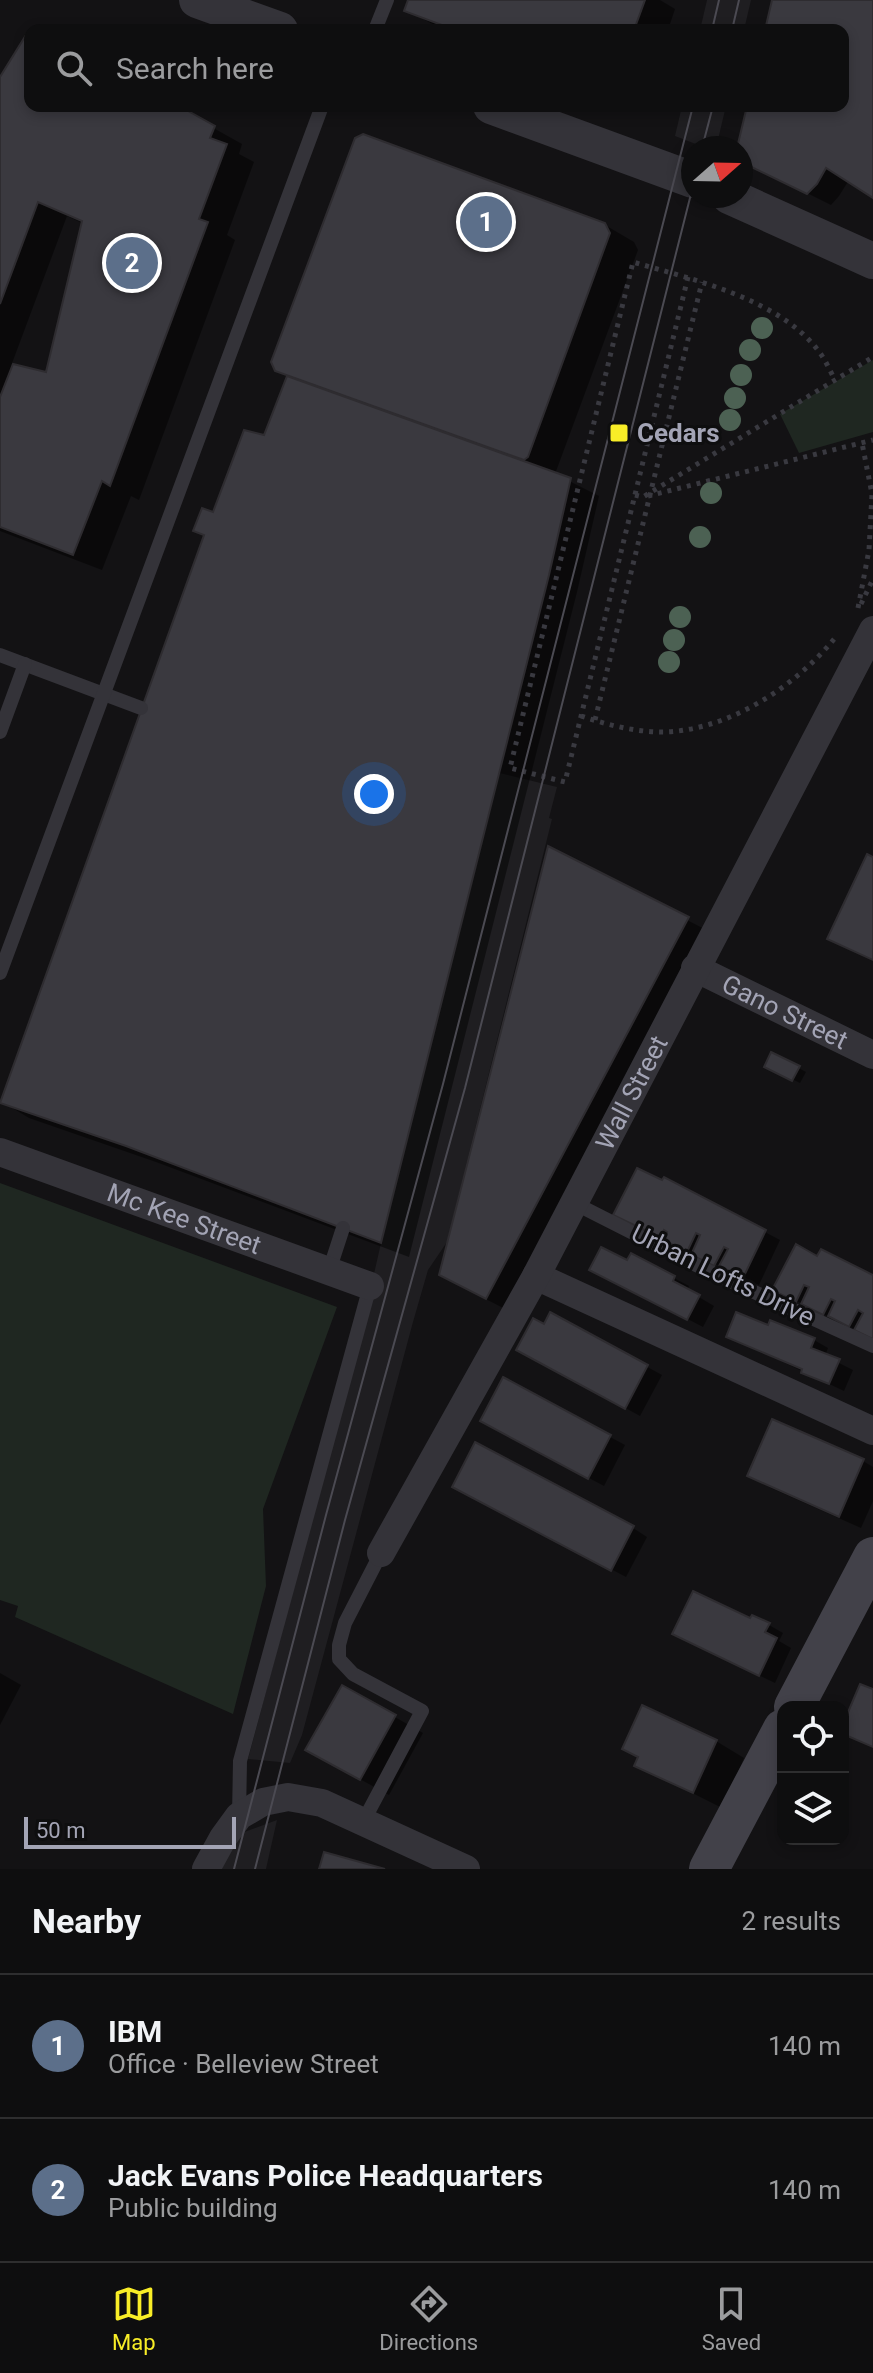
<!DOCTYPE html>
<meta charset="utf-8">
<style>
body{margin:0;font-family:Roboto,sans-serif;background:#1c1c1d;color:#f1f3f6}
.controls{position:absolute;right:24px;bottom:24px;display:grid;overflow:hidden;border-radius:16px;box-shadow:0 4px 12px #0003}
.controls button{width:72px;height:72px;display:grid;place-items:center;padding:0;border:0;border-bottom:2px solid #2e2e2f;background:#0e0e0f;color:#f1f3f6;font:40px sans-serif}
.compass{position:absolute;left:681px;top:136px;width:72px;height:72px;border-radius:50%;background:#0e0e0f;box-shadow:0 4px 12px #0003;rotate:70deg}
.scale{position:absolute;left:24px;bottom:20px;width:212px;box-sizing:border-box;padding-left:8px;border:4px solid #a3a4b5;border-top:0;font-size:22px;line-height:28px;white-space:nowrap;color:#a3a4b5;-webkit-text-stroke:6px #0e0e0f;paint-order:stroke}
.you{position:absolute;left:374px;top:794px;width:28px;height:28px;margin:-20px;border:6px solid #fff;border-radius:50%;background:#1a73e8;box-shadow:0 0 0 12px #1a73e833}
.badge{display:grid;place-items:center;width:52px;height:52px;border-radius:50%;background:#f8ed27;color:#fff;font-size:26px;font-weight:700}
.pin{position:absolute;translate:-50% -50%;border:4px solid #fff;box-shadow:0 2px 8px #0006}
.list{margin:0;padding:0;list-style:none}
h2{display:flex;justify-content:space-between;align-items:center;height:104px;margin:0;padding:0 32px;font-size:34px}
h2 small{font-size:26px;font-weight:400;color:#9b9c9e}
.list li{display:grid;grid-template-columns:52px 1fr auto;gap:24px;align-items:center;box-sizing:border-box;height:144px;padding:0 32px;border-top:2px solid #2e2e2f}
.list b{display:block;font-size:30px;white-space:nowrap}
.list p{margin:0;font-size:26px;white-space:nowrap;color:#9b9c9e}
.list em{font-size:26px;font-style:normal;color:#9b9c9e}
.icon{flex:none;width:44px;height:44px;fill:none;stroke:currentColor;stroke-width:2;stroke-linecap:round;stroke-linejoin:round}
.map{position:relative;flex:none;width:873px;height:1869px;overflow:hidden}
.search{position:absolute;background:#0e0e0f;box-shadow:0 4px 12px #0003;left:24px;right:24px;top:24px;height:88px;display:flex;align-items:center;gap:20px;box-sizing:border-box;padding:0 28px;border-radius:16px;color:#9b9c9e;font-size:30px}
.sheet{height:392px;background:#0e0e0f}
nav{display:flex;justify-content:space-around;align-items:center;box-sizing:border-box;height:112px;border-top:2px solid #2e2e2f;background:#0e0e0f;font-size:22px;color:#9b9c9e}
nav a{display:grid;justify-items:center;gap:4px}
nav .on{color:#f8ed27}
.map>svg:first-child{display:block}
.built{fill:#1f1e21}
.green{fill:#1f2721}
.shadow{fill:#0007;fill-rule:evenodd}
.building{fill:#3a393f;stroke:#2e2c30;stroke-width:2}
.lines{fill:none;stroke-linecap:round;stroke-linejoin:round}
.path{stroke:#393940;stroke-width:5;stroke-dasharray:4 6;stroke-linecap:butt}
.service{stroke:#343339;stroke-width:14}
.minor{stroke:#343339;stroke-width:28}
.tertiary{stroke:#343339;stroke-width:36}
.secondary{stroke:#424149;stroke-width:40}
.tram{stroke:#4b4a52;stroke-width:2}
.tree{fill:#4c6153}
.poi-dot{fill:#f8ed27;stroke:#0e0e0f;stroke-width:3}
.labels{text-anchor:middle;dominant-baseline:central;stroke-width:6;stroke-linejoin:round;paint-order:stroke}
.poi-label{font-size:26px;font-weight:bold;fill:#a3a4b5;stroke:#0e0e0f;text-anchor:start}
.street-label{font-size:26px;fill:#a3a4b5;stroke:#0e0e0f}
</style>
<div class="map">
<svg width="873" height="1869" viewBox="0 0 873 1869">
<rect width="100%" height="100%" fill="#131214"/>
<g class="built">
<path d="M707,0H751L744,30H700Z"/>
<path d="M682,106H726L716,148H706L675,136Z"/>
<path d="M500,773L557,787L549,818L552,819L447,1242L428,1270L413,1322L302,1735L290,1763L248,1759L354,1362L381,1243Z"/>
<path d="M277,1820L266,1869H220L228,1838Z"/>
</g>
<g class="green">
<path d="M873,360V432L799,453L780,414Z"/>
<path d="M0,1183L337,1307L263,1509L266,1586L233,1714L15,1617L18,1606L0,1600Z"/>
</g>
<g class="shadow">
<path d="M410,0H660L675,9L668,30H444L406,10Z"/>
<path d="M774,0H873V195L849,180L839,196L831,205L741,160V148H739L749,106H843V30H767Z"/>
<path d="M30,40V106H174L242,144L239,154L254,162L227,235L235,240L139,500L131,496L102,570L0,531V80ZM67,216L84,224L48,374L11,366Z"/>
<path d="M605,225L634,242L638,250L555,474L599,496L577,592L409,1257L156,1162L29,1118L1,1101L215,515L265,438L288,377L276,370Z"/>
<path d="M550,849L716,935L515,1314L470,1291Z"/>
<path d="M772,1054L806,1072L800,1083L766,1066Z"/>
<path d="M665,1180L780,1240L759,1285L631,1223Z"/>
<path d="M632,1256L689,1286L687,1290L714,1306L703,1327L607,1277L628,1263Z"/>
<path d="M818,1258L873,1277V1338L790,1298Z"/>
<path d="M551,1314L662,1375L640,1416L518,1349L544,1326Z"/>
<path d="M769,1327L814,1340L828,1348L825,1356L853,1370L844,1391L728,1336Z"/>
<path d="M504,1380L625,1445L604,1486L497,1429Z"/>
<path d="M863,1461L873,1467V1501L861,1528L771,1488L749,1475Z"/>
<path d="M469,1494L633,1528L647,1537L626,1577Z"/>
<path d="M751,1621L769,1625L783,1633L779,1641L791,1648L775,1683L690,1642Z"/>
<path d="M0,1673L21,1685L0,1725Z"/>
<path d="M342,1687L423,1733L389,1795L336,1766Z"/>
<path d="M716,1741L744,1758L722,1808L637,1765Z"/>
</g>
<g class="building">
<path d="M408,0H645L634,30H455L404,11Z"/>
<path d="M772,0H873V198L826,168L817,184L807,194L741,162V148H737L747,106H843V30H765Z"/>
<path d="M26,35L30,38V106H179L215,126L210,138L227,144L199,219L208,222L110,486L102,481L73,555L0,527V397L13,364L46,372L82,221L38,202L0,304V77Z"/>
<path d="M363,134L605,223L610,233L528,457L524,460L275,371L271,362L355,138Z"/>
<path d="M287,376L571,478L549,575L381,1243L126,1146L0,1103L204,535L193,531L202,508L213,512L244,430L264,435Z"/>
<path d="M548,846L689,917L486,1299L439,1275Z"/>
<path d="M867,854L873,857V960L827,939Z"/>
<path d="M771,1052L800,1066L792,1081L764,1067Z"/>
<path d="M637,1168L662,1180L664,1177L766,1230L743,1278L719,1266L728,1249L724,1247L714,1266L691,1255L700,1235L696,1233L687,1252L663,1240L667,1232L664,1230L661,1238L613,1215Z"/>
<path d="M796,1244L817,1256L821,1249L873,1275V1339L854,1330L863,1313L858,1310L849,1327L828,1316L835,1301L831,1299L823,1315L801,1304L809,1287L804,1285L796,1302L772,1290Z"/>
<path d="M601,1247L627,1260L631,1253L675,1276L673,1281L700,1295L687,1320L589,1270Z"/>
<path d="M550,1312L648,1365L625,1409L516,1350L533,1318L544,1324Z"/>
<path d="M736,1312L768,1325L770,1320L815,1338L811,1348L840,1359L829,1384L801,1373L802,1369L726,1337Z"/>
<path d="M503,1377L611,1435L588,1479L480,1421Z"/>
<path d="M772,1419L864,1459L839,1517L747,1476Z"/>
<path d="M475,1442L634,1526L611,1571L452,1487Z"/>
<path d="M693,1591L750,1618L752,1615L770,1623L765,1632L777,1638L759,1676L672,1634Z"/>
<path d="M860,1684L873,1689V1747L843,1734V1724Z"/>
<path d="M342,1685L396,1715L360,1780L305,1750Z"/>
<path d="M642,1705L717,1740L693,1793L634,1766L638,1757L622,1749Z"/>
<path d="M324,1852L385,1869H319Z"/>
</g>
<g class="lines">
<g class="path">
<path d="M688,277L565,782L510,768L633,262C694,280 781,299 820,353C826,361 830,371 835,380"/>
<path d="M635,495L643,497L873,357"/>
<path d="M648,496L873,440"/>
<path d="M861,604L873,579"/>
<path d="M858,608L869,550L872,494L862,443"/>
<path d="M581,716C614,727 650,736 685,730C742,721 799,682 835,638"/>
<path d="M595,720L702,282"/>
</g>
<g class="service">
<path d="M375,30L387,0"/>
<path d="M0,655L141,708"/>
<path d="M0,732L25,664"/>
<path d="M0,973L322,106"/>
<path d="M574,1203L708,1271L873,1346"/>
<path d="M329,1271L343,1228"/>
<path d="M239,1816L240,1761L370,1286"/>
<path d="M363,1822L422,1711L353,1674L339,1659V1645L345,1623L381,1553"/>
</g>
<g class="minor">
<path id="s1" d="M695,968L873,1055"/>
<path id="s2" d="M0,1152L370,1286"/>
<path d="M536,1276L873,1431"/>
<path id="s3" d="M381,1553L536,1276L873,630"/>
<path d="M206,1869L223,1838L239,1816L263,1802L288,1797L322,1803L466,1869"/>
</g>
<g class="tertiary">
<path d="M197,0L280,30"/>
<path d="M491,106L693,180"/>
<path d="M729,196L873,261"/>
</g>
<g class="secondary">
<path d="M794,1707L873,1557"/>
<path d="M709,1869L783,1729"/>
</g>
<g class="tram">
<path d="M712,30L719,0"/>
<path d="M732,30L739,0"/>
<path d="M702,148L713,106"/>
<path d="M234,1869L326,1515L443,1084L693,106"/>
<path d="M255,1869L345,1520L465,1088L693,186"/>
</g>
</g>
<g class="tree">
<circle cx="762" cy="328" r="11"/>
<circle cx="750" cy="350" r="11"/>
<circle cx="741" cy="375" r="11"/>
<circle cx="735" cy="398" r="11"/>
<circle cx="730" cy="420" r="11"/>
<circle cx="711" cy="493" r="11"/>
<circle cx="700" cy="537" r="11"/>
<circle cx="680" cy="617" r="11"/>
<circle cx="674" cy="640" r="11"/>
<circle cx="669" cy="662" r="11"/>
</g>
<rect class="poi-dot" x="609" y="423" width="20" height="20" rx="4"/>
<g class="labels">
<g class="poi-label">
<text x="637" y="433">Cedars</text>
</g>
<g class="street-label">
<text stroke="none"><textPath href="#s1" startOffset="100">Gano Street</textPath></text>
<text stroke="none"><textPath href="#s3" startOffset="524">Wall Street</textPath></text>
<text stroke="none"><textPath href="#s2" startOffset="196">Mc Kee Street</textPath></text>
<text transform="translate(723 1275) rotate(26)">Urban Lofts Drive</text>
</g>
</g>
</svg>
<div class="controls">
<button><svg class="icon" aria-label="locate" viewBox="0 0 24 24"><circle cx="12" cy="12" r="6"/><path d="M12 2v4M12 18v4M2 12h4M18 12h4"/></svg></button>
<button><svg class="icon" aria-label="layers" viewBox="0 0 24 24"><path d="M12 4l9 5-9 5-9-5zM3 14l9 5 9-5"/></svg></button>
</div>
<svg class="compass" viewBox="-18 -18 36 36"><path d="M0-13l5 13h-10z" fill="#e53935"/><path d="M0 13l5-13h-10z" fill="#9b9c9e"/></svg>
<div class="scale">50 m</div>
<div class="you"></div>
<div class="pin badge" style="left:486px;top:222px;background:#5c6f8a">1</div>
<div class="pin badge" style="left:132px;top:263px;background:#5c6f8a">2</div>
<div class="search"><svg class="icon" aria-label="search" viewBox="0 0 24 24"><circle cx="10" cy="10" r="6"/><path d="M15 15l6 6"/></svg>Search here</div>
</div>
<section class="sheet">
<h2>Nearby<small>2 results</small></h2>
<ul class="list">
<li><span class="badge" style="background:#5c6f8a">1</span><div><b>IBM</b><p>Office · Belleview Street</p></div><em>140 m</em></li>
<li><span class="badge" style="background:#5c6f8a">2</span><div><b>Jack Evans Police Headquarters</b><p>Public building</p></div><em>140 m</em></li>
</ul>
</section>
<nav>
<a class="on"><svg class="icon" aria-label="map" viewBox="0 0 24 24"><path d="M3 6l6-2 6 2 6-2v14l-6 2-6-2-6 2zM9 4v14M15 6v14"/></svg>Map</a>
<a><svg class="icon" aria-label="directions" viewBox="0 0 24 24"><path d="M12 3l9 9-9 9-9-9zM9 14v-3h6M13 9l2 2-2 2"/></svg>Directions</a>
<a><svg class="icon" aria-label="saved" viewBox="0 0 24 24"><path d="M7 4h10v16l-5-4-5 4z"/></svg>Saved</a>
</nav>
